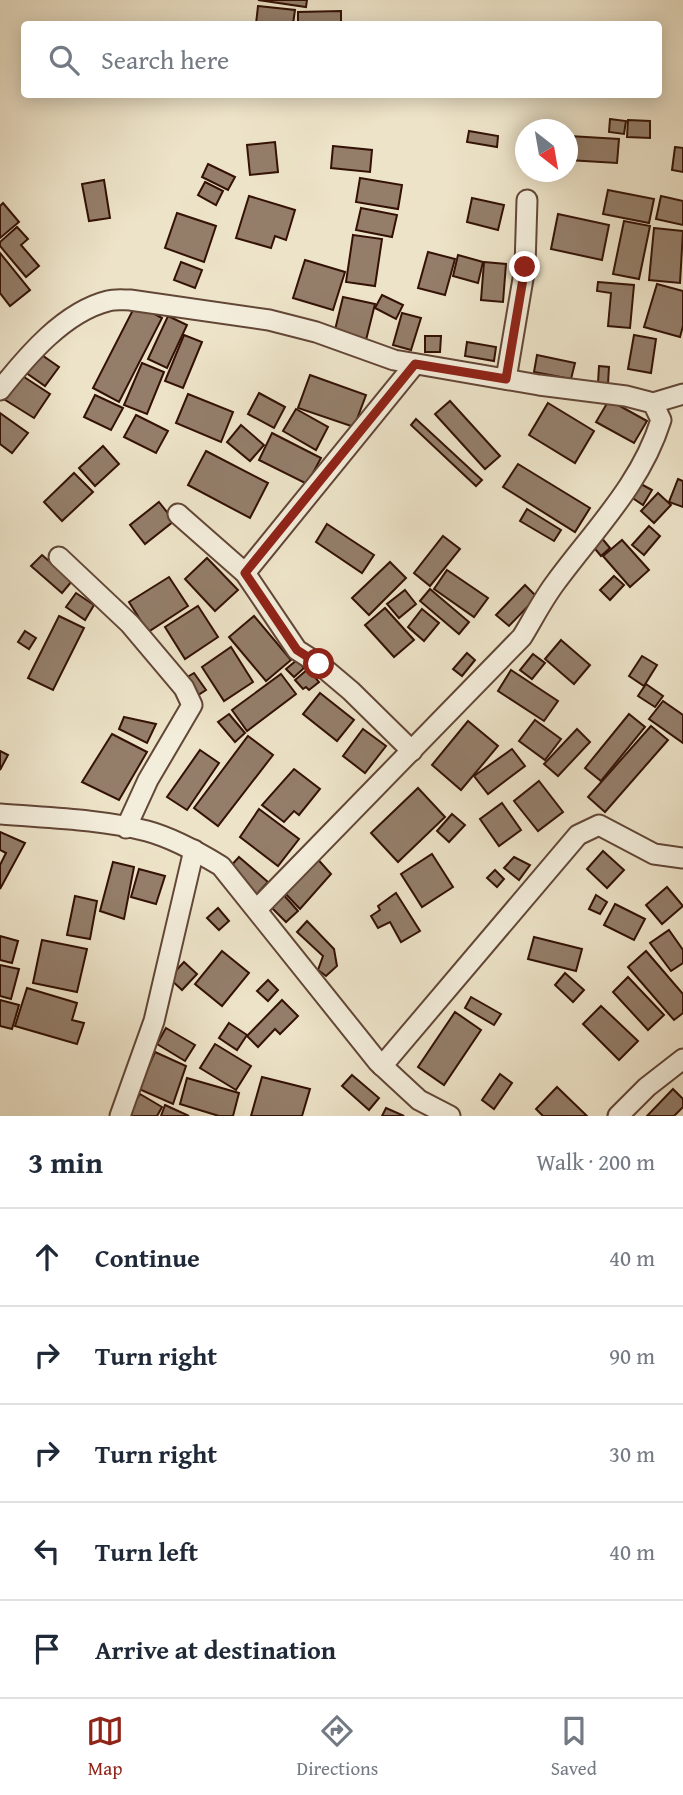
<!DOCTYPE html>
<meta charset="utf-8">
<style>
body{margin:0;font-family:"Gentium Book Plus",serif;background:#f2f2f3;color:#1f2937}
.compass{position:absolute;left:515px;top:119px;width:63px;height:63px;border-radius:50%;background:#fff;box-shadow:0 4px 18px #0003;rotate:149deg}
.stop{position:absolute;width:21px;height:21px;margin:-16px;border:5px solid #8f2418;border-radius:50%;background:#fff}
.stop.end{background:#8f2418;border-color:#fff;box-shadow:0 2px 7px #0008}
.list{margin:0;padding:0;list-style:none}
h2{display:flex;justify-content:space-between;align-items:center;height:91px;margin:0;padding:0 28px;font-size:30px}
h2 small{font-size:23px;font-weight:400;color:#747a83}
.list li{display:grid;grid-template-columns:46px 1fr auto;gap:21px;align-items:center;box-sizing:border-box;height:98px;padding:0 28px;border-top:2px solid #e0e1e3}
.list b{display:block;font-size:26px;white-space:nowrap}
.list em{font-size:23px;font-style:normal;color:#747a83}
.icon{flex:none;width:38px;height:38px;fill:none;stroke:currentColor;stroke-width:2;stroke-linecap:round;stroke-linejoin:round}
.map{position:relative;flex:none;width:683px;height:1116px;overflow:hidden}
.search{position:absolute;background:#fff;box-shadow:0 4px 18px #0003;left:21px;right:21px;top:21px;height:77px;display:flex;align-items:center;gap:18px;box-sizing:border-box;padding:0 24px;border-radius:7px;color:#747a83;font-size:26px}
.sheet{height:581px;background:#fff}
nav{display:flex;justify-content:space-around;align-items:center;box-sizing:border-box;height:98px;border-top:2px solid #e0e1e3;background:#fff;font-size:19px;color:#747a83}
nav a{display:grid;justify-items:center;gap:4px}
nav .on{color:#8f2418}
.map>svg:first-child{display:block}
.building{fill:#947e6a;stroke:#331105;stroke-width:2}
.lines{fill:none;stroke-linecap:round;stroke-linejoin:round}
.street-casing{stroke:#624636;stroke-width:23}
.street{stroke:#f3eddb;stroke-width:19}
.route{stroke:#8f2418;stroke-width:9}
</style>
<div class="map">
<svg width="683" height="1116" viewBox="0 0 683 1116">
<rect width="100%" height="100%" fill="#ede3c8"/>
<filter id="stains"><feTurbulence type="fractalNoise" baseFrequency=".00286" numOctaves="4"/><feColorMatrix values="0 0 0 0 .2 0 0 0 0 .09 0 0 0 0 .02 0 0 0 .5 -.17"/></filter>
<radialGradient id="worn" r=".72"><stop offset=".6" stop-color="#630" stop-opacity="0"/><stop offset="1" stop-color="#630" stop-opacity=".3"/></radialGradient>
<g class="building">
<path d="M258,0H307L306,7Z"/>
<path d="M258,6L295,10L293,24H256Z"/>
<path d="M341,11V24H298V12Z"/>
<path d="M610,119L626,121L624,134L609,132Z"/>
<path d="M628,120L650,121V138L627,137Z"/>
<path d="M469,131L498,136L497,147L467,142Z"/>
<path d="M569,136L619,139L617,163L568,160Z"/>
<path d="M275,142L278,172L250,175L247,145Z"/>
<path d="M333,146L372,150L370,172L331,168Z"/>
<path d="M675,147L683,148V172L672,170Z"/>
<path d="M208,164L235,177L228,190L202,177Z"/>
<path d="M360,178L402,185L398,209L356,202Z"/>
<path d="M104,180L110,218L89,221L82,184Z"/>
<path d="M205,182L223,191L216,205L198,195Z"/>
<path d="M608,190L654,199L649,223L603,214Z"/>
<path d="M249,196L295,210L286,240L275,236L271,248L236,238Z"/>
<path d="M661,196L683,201V225L656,219Z"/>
<path d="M472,198L504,205L498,230L467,222Z"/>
<path d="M3,203L19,222L0,238V206Z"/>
<path d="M361,208L397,215L392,237L356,230Z"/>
<path d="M177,213L216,226L204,262L165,248Z"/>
<path d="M558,214L609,225L602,260L551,249Z"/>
<path d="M624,221L650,226L639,279L613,274Z"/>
<path d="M17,227L28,239L21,245L39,266L26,277L0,246V242Z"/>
<path d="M654,228L683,231L680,283L649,280Z"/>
<path d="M353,235L382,239L375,286L346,282Z"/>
<path d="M428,252L455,259L445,295L418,288Z"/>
<path d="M0,253L30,290L10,306L0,293Z"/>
<path d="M458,255L483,262L478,283L453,276Z"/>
<path d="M305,260L345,272L333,310L293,298Z"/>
<path d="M181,262L202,270L195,288L174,280Z"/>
<path d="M484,262L506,264L503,302L481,300Z"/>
<path d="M598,282L634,285L630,328L608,326L611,293L597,291Z"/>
<path d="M657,284L683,291V326L680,337L644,327Z"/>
<path d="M382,295L403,305L396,319L375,308Z"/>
<path d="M343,297L375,304L366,340L334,334Z"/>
<path d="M136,304L162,318L119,402L93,388Z"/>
<path d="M402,313L421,318L411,350L393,345Z"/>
<path d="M168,316L187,325L167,368L148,359Z"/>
<path d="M184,335L202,342L183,388L165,381Z"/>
<path d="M634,335L656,339L651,373L628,369Z"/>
<path d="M425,336H441L440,352H425Z"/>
<path d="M467,342L496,347L494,361L465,356Z"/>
<path d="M39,353L59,367L45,386L25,372Z"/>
<path d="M537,355L575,363L571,379L534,372Z"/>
<path d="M142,363L164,372L147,414L124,405Z"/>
<path d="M599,366L609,367L608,384L598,383Z"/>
<path d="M18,373L50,394L34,418L2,398Z"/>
<path d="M310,375L366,395L354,427L298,408Z"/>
<path d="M259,393L285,407L274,428L248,414Z"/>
<path d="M188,394L233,412L221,442L176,423Z"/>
<path d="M95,395L123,408L111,430L84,417Z"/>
<path d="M609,400L647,421L634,443L596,422Z"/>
<path d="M450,401L500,456L485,469L435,414Z"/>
<path d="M548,403L594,431L575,463L529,435Z"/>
<path d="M296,409L328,427L316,450L283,431Z"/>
<path d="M0,413L28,433L12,453L0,444Z"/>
<path d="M136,415L168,431L156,453L124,437Z"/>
<path d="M416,419L482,480L476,486L411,425Z"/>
<path d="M241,425L264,445L250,461L227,442Z"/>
<path d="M272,433L321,458L307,484L259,460Z"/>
<path d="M103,446L119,464L95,486L79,468Z"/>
<path d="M206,451L268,483L250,518L188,485Z"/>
<path d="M518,464L590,508L575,532L503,487Z"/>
<path d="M74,473L93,492L62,521L44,502Z"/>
<path d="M678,479L683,481V507L669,502Z"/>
<path d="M639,483L652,490L643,505L631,497Z"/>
<path d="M658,493L671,505L654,523L641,511Z"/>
<path d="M159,502L174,521L145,544L130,525Z"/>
<path d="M527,509L561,530L554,541L520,521Z"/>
<path d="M327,524L374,555L362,573L316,542Z"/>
<path d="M649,526L660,536L644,555L632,545Z"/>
<path d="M443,536L460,549L430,586L414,573Z"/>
<path d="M600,536L610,548L601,556L591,544Z"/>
<path d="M622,540L649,570L630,587L603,556Z"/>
<path d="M42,555L72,581L62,593L31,566Z"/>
<path d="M207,558L238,590L215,611L185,579Z"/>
<path d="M390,562L406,578L369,615L352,598Z"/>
<path d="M447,570L488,598L474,617L434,589Z"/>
<path d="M614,576L624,585L610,600L600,590Z"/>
<path d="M169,577L188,606L148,632L129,602Z"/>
<path d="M525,585L537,597L509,626L496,615Z"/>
<path d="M430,589L469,622L459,634L420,601Z"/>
<path d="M405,590L416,604L399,618L387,604Z"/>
<path d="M76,593L94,605L85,620L66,607Z"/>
<path d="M198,606L218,637L185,659L165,627Z"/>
<path d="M385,608L414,640L394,657L365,625Z"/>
<path d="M422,609L439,623L424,641L408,627Z"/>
<path d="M59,616L84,628L53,690L28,678Z"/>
<path d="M254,616L291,660L266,681L229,637Z"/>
<path d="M25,631L36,638L29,649L18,642Z"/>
<path d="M561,640L590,665L574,684L545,659Z"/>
<path d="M231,647L253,682L224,701L202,667Z"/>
<path d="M467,653L475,660L462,676L453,669Z"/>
<path d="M533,654L545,663L532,679L520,670Z"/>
<path d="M642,656L657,665L644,686L629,676Z"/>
<path d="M297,660L304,668L294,677L286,669Z"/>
<path d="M308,669L319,682L309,690L306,687L303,689L295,680Z"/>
<path d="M511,670L558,701L544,721L498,691Z"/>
<path d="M194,673L206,690L195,697L184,679Z"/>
<path d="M281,674L296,694L247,731L232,710Z"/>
<path d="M646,684L663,696L655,707L638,696Z"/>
<path d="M320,693L354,720L337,741L303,714Z"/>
<path d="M663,701L683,715V743L649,719Z"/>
<path d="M229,714L245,733L235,742L218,722Z"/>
<path d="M629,714L645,727L601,781L585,768Z"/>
<path d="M124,717L156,724L147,743L119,729Z"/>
<path d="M535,720L561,739L545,760L519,741Z"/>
<path d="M468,721L498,746L461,790L432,765Z"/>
<path d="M651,726L668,740L605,812L588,797Z"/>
<path d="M363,729L386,746L365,773L343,756Z"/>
<path d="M577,729L590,742L558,776L544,764Z"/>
<path d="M112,734L147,752L119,800L82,782Z"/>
<path d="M248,736L273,755L218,826L194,808Z"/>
<path d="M512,749L525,766L488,794L474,776Z"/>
<path d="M200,750L219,763L187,810L167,797Z"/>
<path d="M0,751L8,755L0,770Z"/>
<path d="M294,769L320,789L299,815L294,811L284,822L262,805Z"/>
<path d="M539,781L563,812L538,831L514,801Z"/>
<path d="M418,788L445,817L398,862L371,833Z"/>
<path d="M502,803L521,830L499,846L480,819Z"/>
<path d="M259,809L299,839L278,866L240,837Z"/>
<path d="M452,814L465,825L449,842L437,831Z"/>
<path d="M0,832L25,843L0,889V865L6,853L0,850Z"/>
<path d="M603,851L624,870L607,888L587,869Z"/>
<path d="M432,854L453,887L422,907L401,874Z"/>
<path d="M314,855L331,874L300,909L282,890Z"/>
<path d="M239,857L268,882L256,895L228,869Z"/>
<path d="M514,857L530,865L519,880L504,868Z"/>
<path d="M113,862L134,867L124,919L100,911Z"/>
<path d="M139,869L165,876L156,904L131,897Z"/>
<path d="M495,870L504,879L497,887L487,878Z"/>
<path d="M667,887L683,906L662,924L646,905Z"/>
<path d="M282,893L298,911L286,922L269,905Z"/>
<path d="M396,893L420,931L401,942L390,922L378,928L371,916L380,910L378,906Z"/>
<path d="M596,895L607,902L600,914L589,909Z"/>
<path d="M75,896L97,901L90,939L67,935Z"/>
<path d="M615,904L645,919L634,940L604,925Z"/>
<path d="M218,908L229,921L219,930L207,918Z"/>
<path d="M307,921L334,949L337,966L326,976L318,970L323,956L297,932Z"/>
<path d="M669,930L683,950V963L671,971L650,943Z"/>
<path d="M0,936L18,941L12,963L0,960Z"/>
<path d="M534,937L582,949L576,971L528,959Z"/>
<path d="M42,940L87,949L77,992L33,983Z"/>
<path d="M222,951L249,973L222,1006L195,984Z"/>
<path d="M646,951L683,994V1013L674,1020L628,967Z"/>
<path d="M184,962L197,974L182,990L169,978Z"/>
<path d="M0,965L19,969L11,999L0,996Z"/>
<path d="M565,973L584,990L573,1002L555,985Z"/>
<path d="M628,977L664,1015L648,1030L613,992Z"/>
<path d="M268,980L278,990L268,1001L257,991Z"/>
<path d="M27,988L77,1003L72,1020L84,1023L77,1044L15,1026Z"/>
<path d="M471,997L501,1014L494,1025L465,1008Z"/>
<path d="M0,1000L19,1005L12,1029L0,1026Z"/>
<path d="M282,1000L298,1016L280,1034L275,1029L258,1047L247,1036Z"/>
<path d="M601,1006L638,1041L619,1060L583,1024Z"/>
<path d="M455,1012L481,1030L444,1085L418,1067Z"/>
<path d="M229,1023L247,1035L237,1050L219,1038Z"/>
<path d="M166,1028L195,1045L185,1061L157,1044Z"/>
<path d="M215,1044L251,1066L236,1090L200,1068Z"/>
<path d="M155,1052L186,1066L173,1104L139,1089Z"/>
<path d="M500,1074L512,1083L494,1109L482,1100Z"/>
<path d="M352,1075L379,1098L369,1110L342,1086Z"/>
<path d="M262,1077L310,1089L302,1116H251Z"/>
<path d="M187,1078L239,1093L233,1116H219L180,1104Z"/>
<path d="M557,1087L587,1116H543L536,1109Z"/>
<path d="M673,1089L683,1099V1107L674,1116H647Z"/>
<path d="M140,1094L162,1107L157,1116H133L128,1113Z"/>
<path d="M165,1105L189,1116H161Z"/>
<path d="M386,1108L404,1116H382Z"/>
</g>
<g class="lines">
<defs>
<g id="street">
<path d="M506,379L525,267L527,200"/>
<path d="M0,390C27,356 64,312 108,301C115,299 123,300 130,300L269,320L316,332L394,360L539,385L626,396L653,403L661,420C641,484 595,529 556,582C543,599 533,619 522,637L257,909"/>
<path d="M653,403L683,394"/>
<path d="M178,514L245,573L297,650L319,664L351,691L412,751"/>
<path d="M59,557L130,624L184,688L192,705L148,780L126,828"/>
<path d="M245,573L415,364"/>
<path d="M0,814C49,818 99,819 147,831C173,838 198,852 221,866L378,1062L419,1100L450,1116"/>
<path d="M382,1066L578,835L599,825L654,854L683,858"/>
<path d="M120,1116L154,1021L194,850"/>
<path d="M618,1116L647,1087L683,1059"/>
</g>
</defs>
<use href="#street" class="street-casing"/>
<use href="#street" class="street"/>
</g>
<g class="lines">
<path class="route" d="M319,664L297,650L245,573L415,364L506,379L525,267"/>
</g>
<rect width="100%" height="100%" filter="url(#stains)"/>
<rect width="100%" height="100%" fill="url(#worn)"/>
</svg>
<svg class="compass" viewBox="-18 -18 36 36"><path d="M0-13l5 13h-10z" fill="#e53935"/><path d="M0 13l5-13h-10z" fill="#747a83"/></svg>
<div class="stop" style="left:319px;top:664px"></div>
<div class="stop end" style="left:525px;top:267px"></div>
<div class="search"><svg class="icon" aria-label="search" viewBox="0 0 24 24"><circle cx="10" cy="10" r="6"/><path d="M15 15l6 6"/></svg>Search here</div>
</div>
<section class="sheet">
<h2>3 min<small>Walk · 200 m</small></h2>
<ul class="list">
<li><svg class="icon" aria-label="ahead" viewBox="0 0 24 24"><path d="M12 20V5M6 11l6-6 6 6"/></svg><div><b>Continue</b></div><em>40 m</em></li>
<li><svg class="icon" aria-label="right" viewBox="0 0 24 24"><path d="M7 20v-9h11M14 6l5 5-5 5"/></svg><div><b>Turn right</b></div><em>90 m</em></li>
<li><svg class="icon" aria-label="right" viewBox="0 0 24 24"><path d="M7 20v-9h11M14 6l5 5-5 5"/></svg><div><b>Turn right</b></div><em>30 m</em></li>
<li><svg class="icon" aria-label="left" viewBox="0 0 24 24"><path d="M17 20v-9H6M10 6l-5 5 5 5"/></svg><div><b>Turn left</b></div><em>40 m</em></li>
<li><svg class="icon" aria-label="arrive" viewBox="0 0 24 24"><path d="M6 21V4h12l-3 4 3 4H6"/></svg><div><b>Arrive at destination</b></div></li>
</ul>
</section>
<nav>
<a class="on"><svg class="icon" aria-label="map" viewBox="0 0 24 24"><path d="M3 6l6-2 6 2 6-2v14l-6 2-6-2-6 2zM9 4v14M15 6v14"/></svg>Map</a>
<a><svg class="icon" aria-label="directions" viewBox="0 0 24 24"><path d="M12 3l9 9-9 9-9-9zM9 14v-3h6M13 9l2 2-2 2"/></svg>Directions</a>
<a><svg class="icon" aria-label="saved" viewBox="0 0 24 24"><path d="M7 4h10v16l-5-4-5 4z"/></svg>Saved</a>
</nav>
